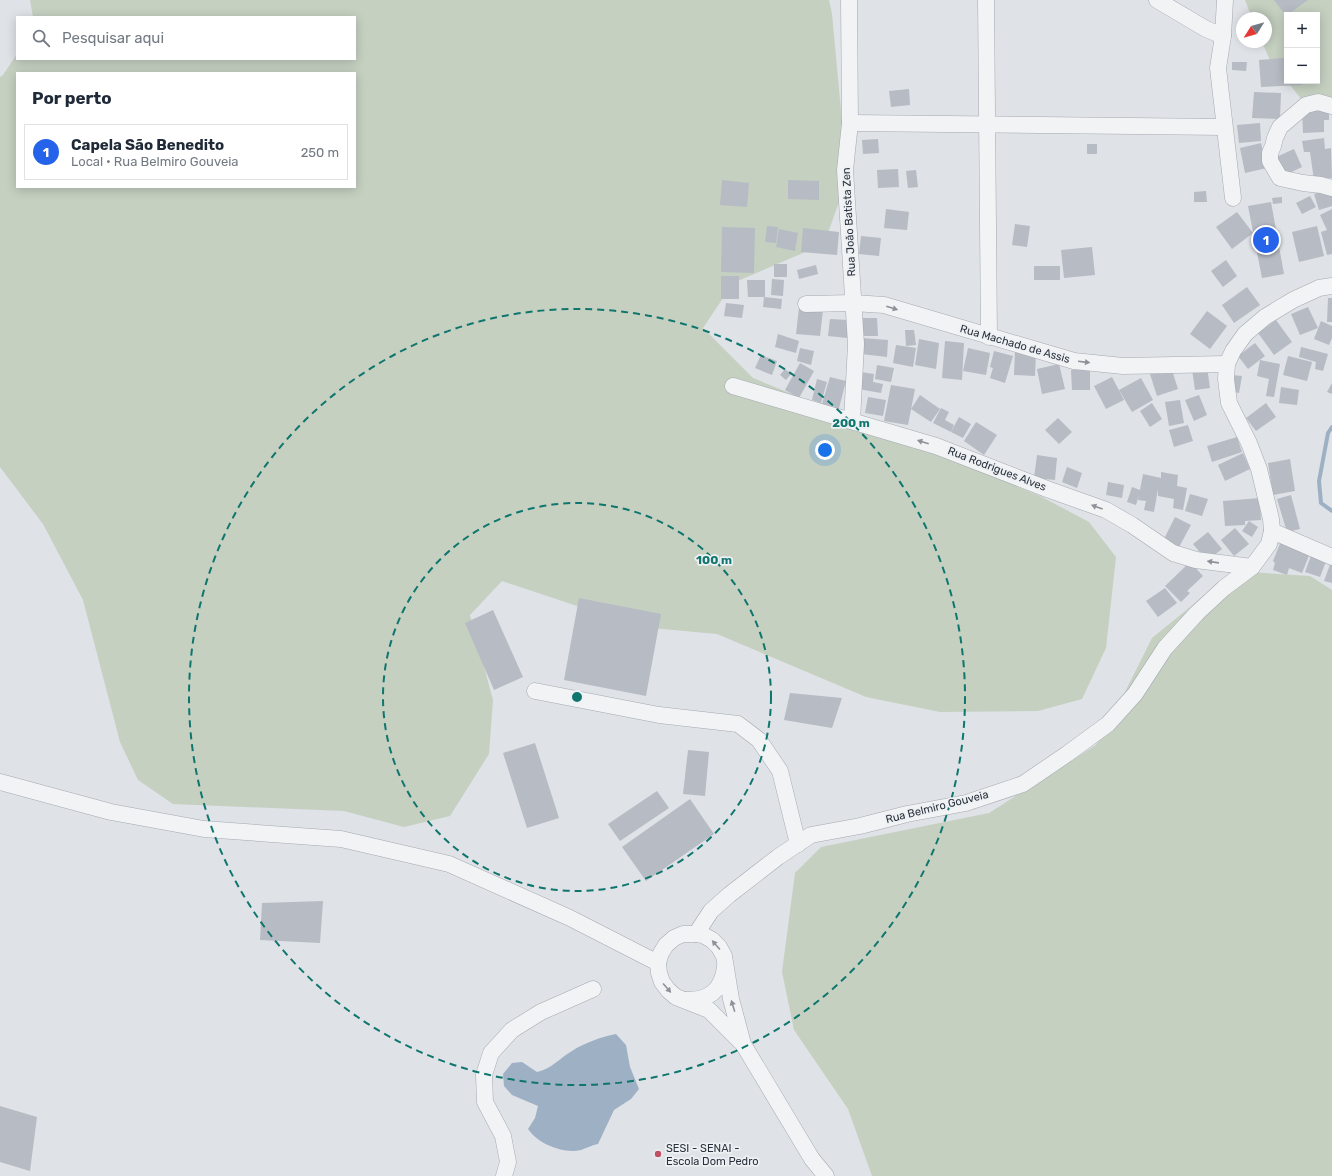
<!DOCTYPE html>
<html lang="pt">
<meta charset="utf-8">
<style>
body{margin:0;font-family:Rubik,sans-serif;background:#f2f2f3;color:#1f2937}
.controls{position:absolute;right:12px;top:12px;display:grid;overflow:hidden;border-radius:0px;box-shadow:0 2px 10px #0003}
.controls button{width:36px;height:36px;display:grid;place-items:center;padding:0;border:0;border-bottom:1px solid #e0e1e3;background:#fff;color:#1f2937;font:20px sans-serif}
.compass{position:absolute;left:1236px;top:12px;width:36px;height:36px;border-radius:50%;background:#fff;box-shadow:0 2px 10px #0003;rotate:233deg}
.you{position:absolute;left:825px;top:450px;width:14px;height:14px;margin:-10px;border:3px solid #fff;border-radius:50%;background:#1a73e8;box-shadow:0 0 0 6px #1a73e833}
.badge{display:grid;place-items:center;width:26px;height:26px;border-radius:50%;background:#2563eb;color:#fff;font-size:13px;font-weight:700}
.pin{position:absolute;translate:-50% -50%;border:2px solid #fff;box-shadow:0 1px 4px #0006}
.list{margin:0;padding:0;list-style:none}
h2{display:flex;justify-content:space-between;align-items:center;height:52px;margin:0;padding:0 16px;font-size:17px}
h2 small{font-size:13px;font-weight:400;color:#747a83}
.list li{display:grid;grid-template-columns:26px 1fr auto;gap:12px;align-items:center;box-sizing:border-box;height:56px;margin:0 8px 8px;padding:0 8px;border:1px solid #e0e1e3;border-radius:0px}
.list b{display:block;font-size:15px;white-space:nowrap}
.list p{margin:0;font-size:13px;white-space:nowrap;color:#747a83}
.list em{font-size:13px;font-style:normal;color:#747a83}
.icon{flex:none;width:22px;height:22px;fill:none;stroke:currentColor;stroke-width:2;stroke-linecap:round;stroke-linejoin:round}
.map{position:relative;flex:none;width:1332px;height:1176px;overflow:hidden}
.search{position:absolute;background:#fff;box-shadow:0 2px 10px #0003;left:16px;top:16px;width:340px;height:44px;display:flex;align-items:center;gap:10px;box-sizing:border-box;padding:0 14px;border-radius:0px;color:#747a83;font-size:15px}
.panel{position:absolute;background:#fff;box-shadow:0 2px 10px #0003;left:16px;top:72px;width:340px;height:116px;border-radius:0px}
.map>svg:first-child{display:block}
.green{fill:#c5d0c1;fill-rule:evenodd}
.water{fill:#9eb0c3}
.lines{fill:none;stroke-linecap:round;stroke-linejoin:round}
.stream{stroke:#9eb0c3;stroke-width:4}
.building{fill:#b7bbc3}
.minor-casing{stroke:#a5a9b0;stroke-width:17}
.minor{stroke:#f1f3f5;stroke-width:16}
.oneway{fill:#8e9298}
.ring{fill:none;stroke:#0f766e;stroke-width:2;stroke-dasharray:7 5}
.poi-dot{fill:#bf5063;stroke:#eef1f4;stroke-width:1.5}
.labels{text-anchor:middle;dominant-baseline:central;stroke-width:3.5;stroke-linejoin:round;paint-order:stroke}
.street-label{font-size:11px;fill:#2a313c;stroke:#eef1f4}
.poi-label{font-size:11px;fill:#2a313c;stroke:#eef1f4;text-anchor:start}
.centre{fill:#0f766e;stroke:#eef1f4;stroke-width:2}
.ring-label{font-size:12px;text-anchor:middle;font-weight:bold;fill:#0f766e;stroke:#eef1f4;stroke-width:3.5;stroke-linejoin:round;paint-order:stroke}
</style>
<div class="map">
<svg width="1332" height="1176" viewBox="0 0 1332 1176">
<rect width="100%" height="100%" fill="#dfe2e7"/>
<g class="green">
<path d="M30,0H829L832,14L842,121L839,202L824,244L733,283L703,328L753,378L1040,496L1089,522L1116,557L1106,648L1082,699L1038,711L940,712L866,697L717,634L640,627L502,581L470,615L493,700L489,754L450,816L404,827L344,811L173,804L138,780L120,742L83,600L43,524L0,467V77L3,75L17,54V59H355V17H33ZM17,73H355V187H17Z"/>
<path d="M1245,0H1332V107L1305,104L1269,58L1262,42H1266V18H1252ZM1287,15H1317V81H1287Z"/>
<path d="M1249,572L1310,576L1332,590V1176H872L848,1109L794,1030L782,972L795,873L821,847L989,813L1096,745L1114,714L1152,638L1200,599Z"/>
</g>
<path class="water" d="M616,1034L626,1045L630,1067L639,1089L631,1099L614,1110L598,1144C592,1145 587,1148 581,1150C563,1154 538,1144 528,1129L535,1118L538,1106L512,1095L504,1086L503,1074L512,1063L522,1062L537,1072C551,1069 560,1058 572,1051C584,1043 601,1037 616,1034Z"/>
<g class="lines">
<path class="stream" d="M1332,427L1328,433L1319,481L1321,503L1332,511"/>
</g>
<g class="building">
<path d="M1274,0H1308L1287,15V17Z"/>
<path d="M1284,58L1285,72H1287V81H1302V85L1261,87L1259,60Z"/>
<path d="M1232,62H1247L1246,71L1232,70Z"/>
<path d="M909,89L910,105L891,107L889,91Z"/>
<path d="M1254,92L1281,93L1280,119L1252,118Z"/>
<path d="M1329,109V120H1324V132L1303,133L1302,110Z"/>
<path d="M1260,123L1261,141L1239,143L1237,125Z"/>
<path d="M1324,138L1325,149L1331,148L1332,178L1314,180L1310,152H1304L1302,141Z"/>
<path d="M878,139L879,153L863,154L862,140Z"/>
<path d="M1261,143L1267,168L1245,173L1240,148Z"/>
<rect x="1087" y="144" width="10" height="10"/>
<path d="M1294,149L1302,167L1281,177L1272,159Z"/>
<path d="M898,169L899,187L878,188L877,170Z"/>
<path d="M916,170L918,187L908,188L906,171Z"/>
<path d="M722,180L749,183L747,207L720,205Z"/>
<path d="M788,180L819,181V200L788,199Z"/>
<path d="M1332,189V206L1319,210L1314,194Z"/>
<path d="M1206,191L1207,202H1194V192Z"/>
<path d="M1310,196L1316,207L1302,214L1296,203Z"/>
<path d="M1282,197V203L1273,204L1272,198Z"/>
<path d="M1271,202L1284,274L1262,278L1248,206Z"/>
<path d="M886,209L909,212L907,230L884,228Z"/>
<path d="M1332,209V254L1327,255L1321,232L1327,230L1320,215Z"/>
<path d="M1237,212L1253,233L1232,249L1216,227Z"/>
<path d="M1015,224L1030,226L1027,247L1012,245Z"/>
<path d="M767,226L778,227L776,243L765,242Z"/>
<path d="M1317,226L1324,256L1299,262L1292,232Z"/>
<path d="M722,227L755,228L754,273L721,272Z"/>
<path d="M803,228L839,232L837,255L801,252Z"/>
<path d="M779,229L798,233L795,251L776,247Z"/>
<path d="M861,236L881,238L879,256L859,254Z"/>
<path d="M1092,247L1095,275L1064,278L1061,250Z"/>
<path d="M1226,260L1237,276L1223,287L1211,271Z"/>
<rect x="774" y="264" width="13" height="13"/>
<path d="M816,265L818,274L799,279L797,270Z"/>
<rect x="1034" y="266" width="26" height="14"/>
<rect x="721" y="276" width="18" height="23"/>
<path d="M772,279L784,280L783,296L771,295Z"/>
<path d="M747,280H765V297H748Z"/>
<path d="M1247,287L1260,305L1234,323L1222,305Z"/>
<path d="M764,297L782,299L781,309L763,307Z"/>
<path d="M1328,298H1332V322H1327Z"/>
<path d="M726,303L744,305L742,318L724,316Z"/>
<path d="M1308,307L1318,328L1300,335L1291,314Z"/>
<path d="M799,308L823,310L820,336L796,334Z"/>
<path d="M1207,311L1227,326L1210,349L1190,334Z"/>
<path d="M857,318H877L878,336H858Z"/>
<path d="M830,319L849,320L847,338L828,336Z"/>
<path d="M1276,320L1292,342L1274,355L1258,333Z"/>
<path d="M1321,321L1332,326V338L1329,345L1314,339Z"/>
<path d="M905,330H914L916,345L906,346Z"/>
<path d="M778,334L799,341L796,353L775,347Z"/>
<path d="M862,338L888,340L887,357L861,354Z"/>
<path d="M919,339L939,343L936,369L915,365Z"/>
<path d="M945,341L964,343L962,380L942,378Z"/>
<path d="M1255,343L1265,356L1248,369L1238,356Z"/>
<path d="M896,345L916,348L913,367L893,363Z"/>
<path d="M1301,347L1328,354L1323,371L1315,369L1316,362L1299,357Z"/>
<path d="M800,348L814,351L811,365L797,361Z"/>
<path d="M968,348L990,353L986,375L963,371Z"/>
<path d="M994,351L1013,356L1005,383L990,378L993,368L990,367Z"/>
<path d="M1015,351L1036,352L1035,376L1014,375Z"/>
<path d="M761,355L777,361L772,375L755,368Z"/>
<path d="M1288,356L1312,362L1307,381L1283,375Z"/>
<path d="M1260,360L1280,364L1274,397L1266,396L1269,379L1257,376Z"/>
<path d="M800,363L814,371L799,398L785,390Z"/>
<path d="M1059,364L1065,389L1042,394L1037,369Z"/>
<path d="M877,365L894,368L891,382L875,379Z"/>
<path d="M1171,367L1178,389L1157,396L1150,374Z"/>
<path d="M1207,367L1210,388L1195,390L1192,369Z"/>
<path d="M785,369L791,374L786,380L780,375Z"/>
<path d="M1090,369V390H1072L1071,370Z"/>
<path d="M861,372L874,374L873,382L883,384L881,393L858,389Z"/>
<path d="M1232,375L1242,376L1239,393L1229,391Z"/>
<path d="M830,377L846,381L838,412L821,407Z"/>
<path d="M1112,377L1124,400L1106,409L1094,386Z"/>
<path d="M1141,378L1153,400L1132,412L1119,390Z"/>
<path d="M817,379L827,382L821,403L812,400Z"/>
<path d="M1332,383V394L1327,392Z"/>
<path d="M891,385L915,389L908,425L884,421Z"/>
<path d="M1281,387L1299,390L1297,405L1279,403Z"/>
<path d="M920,395L940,409L931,422L911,409Z"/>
<path d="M1199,395L1207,415L1194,421L1185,400Z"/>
<path d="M868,397L886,400L883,416L865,413Z"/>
<path d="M1180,400L1184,423L1169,426L1165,402Z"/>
<path d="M1152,403L1162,419L1150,427L1140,411Z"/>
<path d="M1266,403L1276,417L1256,431L1246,418Z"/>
<path d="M941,408L949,412L945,420L954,425L951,432L933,423Z"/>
<path d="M959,417L971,424L963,438L951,432Z"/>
<path d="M1058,418L1072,432L1059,444L1045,430Z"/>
<path d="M976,422L997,435L984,455L964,441Z"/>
<path d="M1188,425L1193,441L1174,447L1169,430Z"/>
<path d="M1237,437L1242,452L1212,462L1207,446Z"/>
<path d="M1243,453L1250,469L1225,481L1218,465Z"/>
<path d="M1037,455L1057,458L1055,480L1034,478Z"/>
<path d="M1290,459L1295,491L1273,495L1268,463Z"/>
<path d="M1067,467L1082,473L1077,488L1062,482Z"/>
<path d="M1161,472L1178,475L1177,486L1187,488L1183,510L1173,508L1174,499L1158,496V489L1154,512L1144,510L1146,501L1138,500L1139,495L1136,505L1127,502L1132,487L1140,490L1143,474L1161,478Z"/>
<path d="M1108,482L1124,485L1122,498L1106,495Z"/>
<path d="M1190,494L1208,499L1202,516L1185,511Z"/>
<path d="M1291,495L1300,529L1287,532L1277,499Z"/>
<path d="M1260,498L1261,520L1245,521V525L1225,526L1223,501Z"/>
<path d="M1175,517L1191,525L1179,547L1164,539Z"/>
<path d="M1249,521L1258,527L1252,537L1242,531Z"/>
<path d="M1235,528L1249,544L1234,556L1221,540Z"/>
<path d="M1208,532L1222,549L1207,561L1193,544Z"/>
<path d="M1281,541L1310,553L1302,573L1289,568L1287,575L1273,570L1275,563L1273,561Z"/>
<path d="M1312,553L1327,559L1320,577L1305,572Z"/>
<path d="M1190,562L1203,576L1187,591L1190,593L1181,602L1165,586Z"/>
<path d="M1331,562H1332V583L1324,581Z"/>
<path d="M1165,588L1177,603L1158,617L1146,601Z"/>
<path d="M579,598L661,614L646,696L564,680Z"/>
<path d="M493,610L523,677L494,690L465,623Z"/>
<path d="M790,693L842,698L832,728L784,720Z"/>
<path d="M535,743L559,818L527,828L503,753Z"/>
<path d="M688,750L709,752L705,796L683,794Z"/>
<path d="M657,791L669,808L620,841L608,824Z"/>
<path d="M690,799L714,834L646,881L622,847Z"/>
<path d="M323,901L320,943L260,940L262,903Z"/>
<path d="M0,1106L37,1117L30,1171L0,1162Z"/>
</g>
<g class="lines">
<defs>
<g id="minor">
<path d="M849,0L850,123L845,170L856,344L852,421"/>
<path d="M986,0L989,337"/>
<path d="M1157,0L1206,29L1223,36"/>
<path d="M1225,0L1223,36L1218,68L1233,198"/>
<path d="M1332,106L1318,102L1306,105L1280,127L1275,138L1273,146L1270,153V161L1280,178L1303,183L1321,185L1332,188"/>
<path d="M850,123L1224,127"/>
<path d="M806,304L853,303L884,305L1074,361L1123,366L1227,364"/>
<path d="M733,386L936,446L1047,489L1106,510L1132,525L1173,553L1196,560L1252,567"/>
<path d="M1272,531L1332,557"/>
<path d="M535,691L659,715L738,724L759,740L780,771L798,844"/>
<path d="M0,782L111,812L204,829L341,839L449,864L570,918L658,963"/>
<path d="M696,934L711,911L729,895L778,857L811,835L860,826L907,814L966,803L1023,784L1067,754L1108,724L1135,694L1165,648L1197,613L1224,588L1252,567L1269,544L1272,531L1271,519L1259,469L1249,443L1229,403L1226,379L1227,364L1233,351L1245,334L1265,317L1293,300L1319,288L1332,286"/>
<path d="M685,1000C708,1001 722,991 725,967"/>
<path d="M743,1044L731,999L724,956L719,947L712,940L703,935L696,934H683L674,938L666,945L661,953L658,963L659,973L662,982L668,990L676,997L709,1010L743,1044L812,1159L826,1176"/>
<path d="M504,1176L508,1162L503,1136L485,1102L484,1075L491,1053L512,1030L541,1012L593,989"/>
</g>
</defs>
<use href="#minor" class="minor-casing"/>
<use href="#minor" class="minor"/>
</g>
<defs><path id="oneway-solid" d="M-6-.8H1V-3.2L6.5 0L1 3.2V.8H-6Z"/></defs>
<g class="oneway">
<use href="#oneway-solid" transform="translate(892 308) rotate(17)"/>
<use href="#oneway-solid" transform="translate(1084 362) rotate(7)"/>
<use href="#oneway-solid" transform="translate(923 442) rotate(-163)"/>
<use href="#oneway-solid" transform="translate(1097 507) rotate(-160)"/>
<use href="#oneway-solid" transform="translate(1213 562) rotate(-172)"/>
<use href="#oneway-solid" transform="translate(716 945) rotate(-131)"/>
<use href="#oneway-solid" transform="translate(667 988) rotate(49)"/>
<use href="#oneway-solid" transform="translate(733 1006) rotate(-107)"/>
</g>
<g class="ring">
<circle cx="577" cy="697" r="194"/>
<circle cx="577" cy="697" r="388"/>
</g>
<circle class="poi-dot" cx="658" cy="1154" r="4"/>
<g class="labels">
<g class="street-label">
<text transform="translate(849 222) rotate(-93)">Rua João Batista Zen</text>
<text transform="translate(1015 344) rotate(16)">Rua Machado de Assis</text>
<text transform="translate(997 469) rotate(21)">Rua Rodrigues Alves</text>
<text transform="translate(937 807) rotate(-14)">Rua Belmiro Gouveia</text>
</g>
<g class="poi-label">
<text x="666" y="1148">SESI - SENAI -<tspan x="666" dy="13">Escola Dom Pedro</tspan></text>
</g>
</g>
<circle cx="577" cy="697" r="6" class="centre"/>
<g class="ring-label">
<text x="851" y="427">200 m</text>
<text x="714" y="564">100 m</text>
</g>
</svg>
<div class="controls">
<button>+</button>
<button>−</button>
</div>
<svg class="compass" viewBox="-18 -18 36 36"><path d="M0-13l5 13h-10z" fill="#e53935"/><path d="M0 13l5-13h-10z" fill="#747a83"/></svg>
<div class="you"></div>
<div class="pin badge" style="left:1266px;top:240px">1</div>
<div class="search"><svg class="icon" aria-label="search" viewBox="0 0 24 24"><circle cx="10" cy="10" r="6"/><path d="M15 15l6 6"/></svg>Pesquisar aqui</div>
<section class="panel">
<h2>Por perto<small></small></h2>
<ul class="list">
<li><span class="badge">1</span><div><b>Capela São Benedito</b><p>Local · Rua Belmiro Gouveia</p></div><em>250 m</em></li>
</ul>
</section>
</div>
